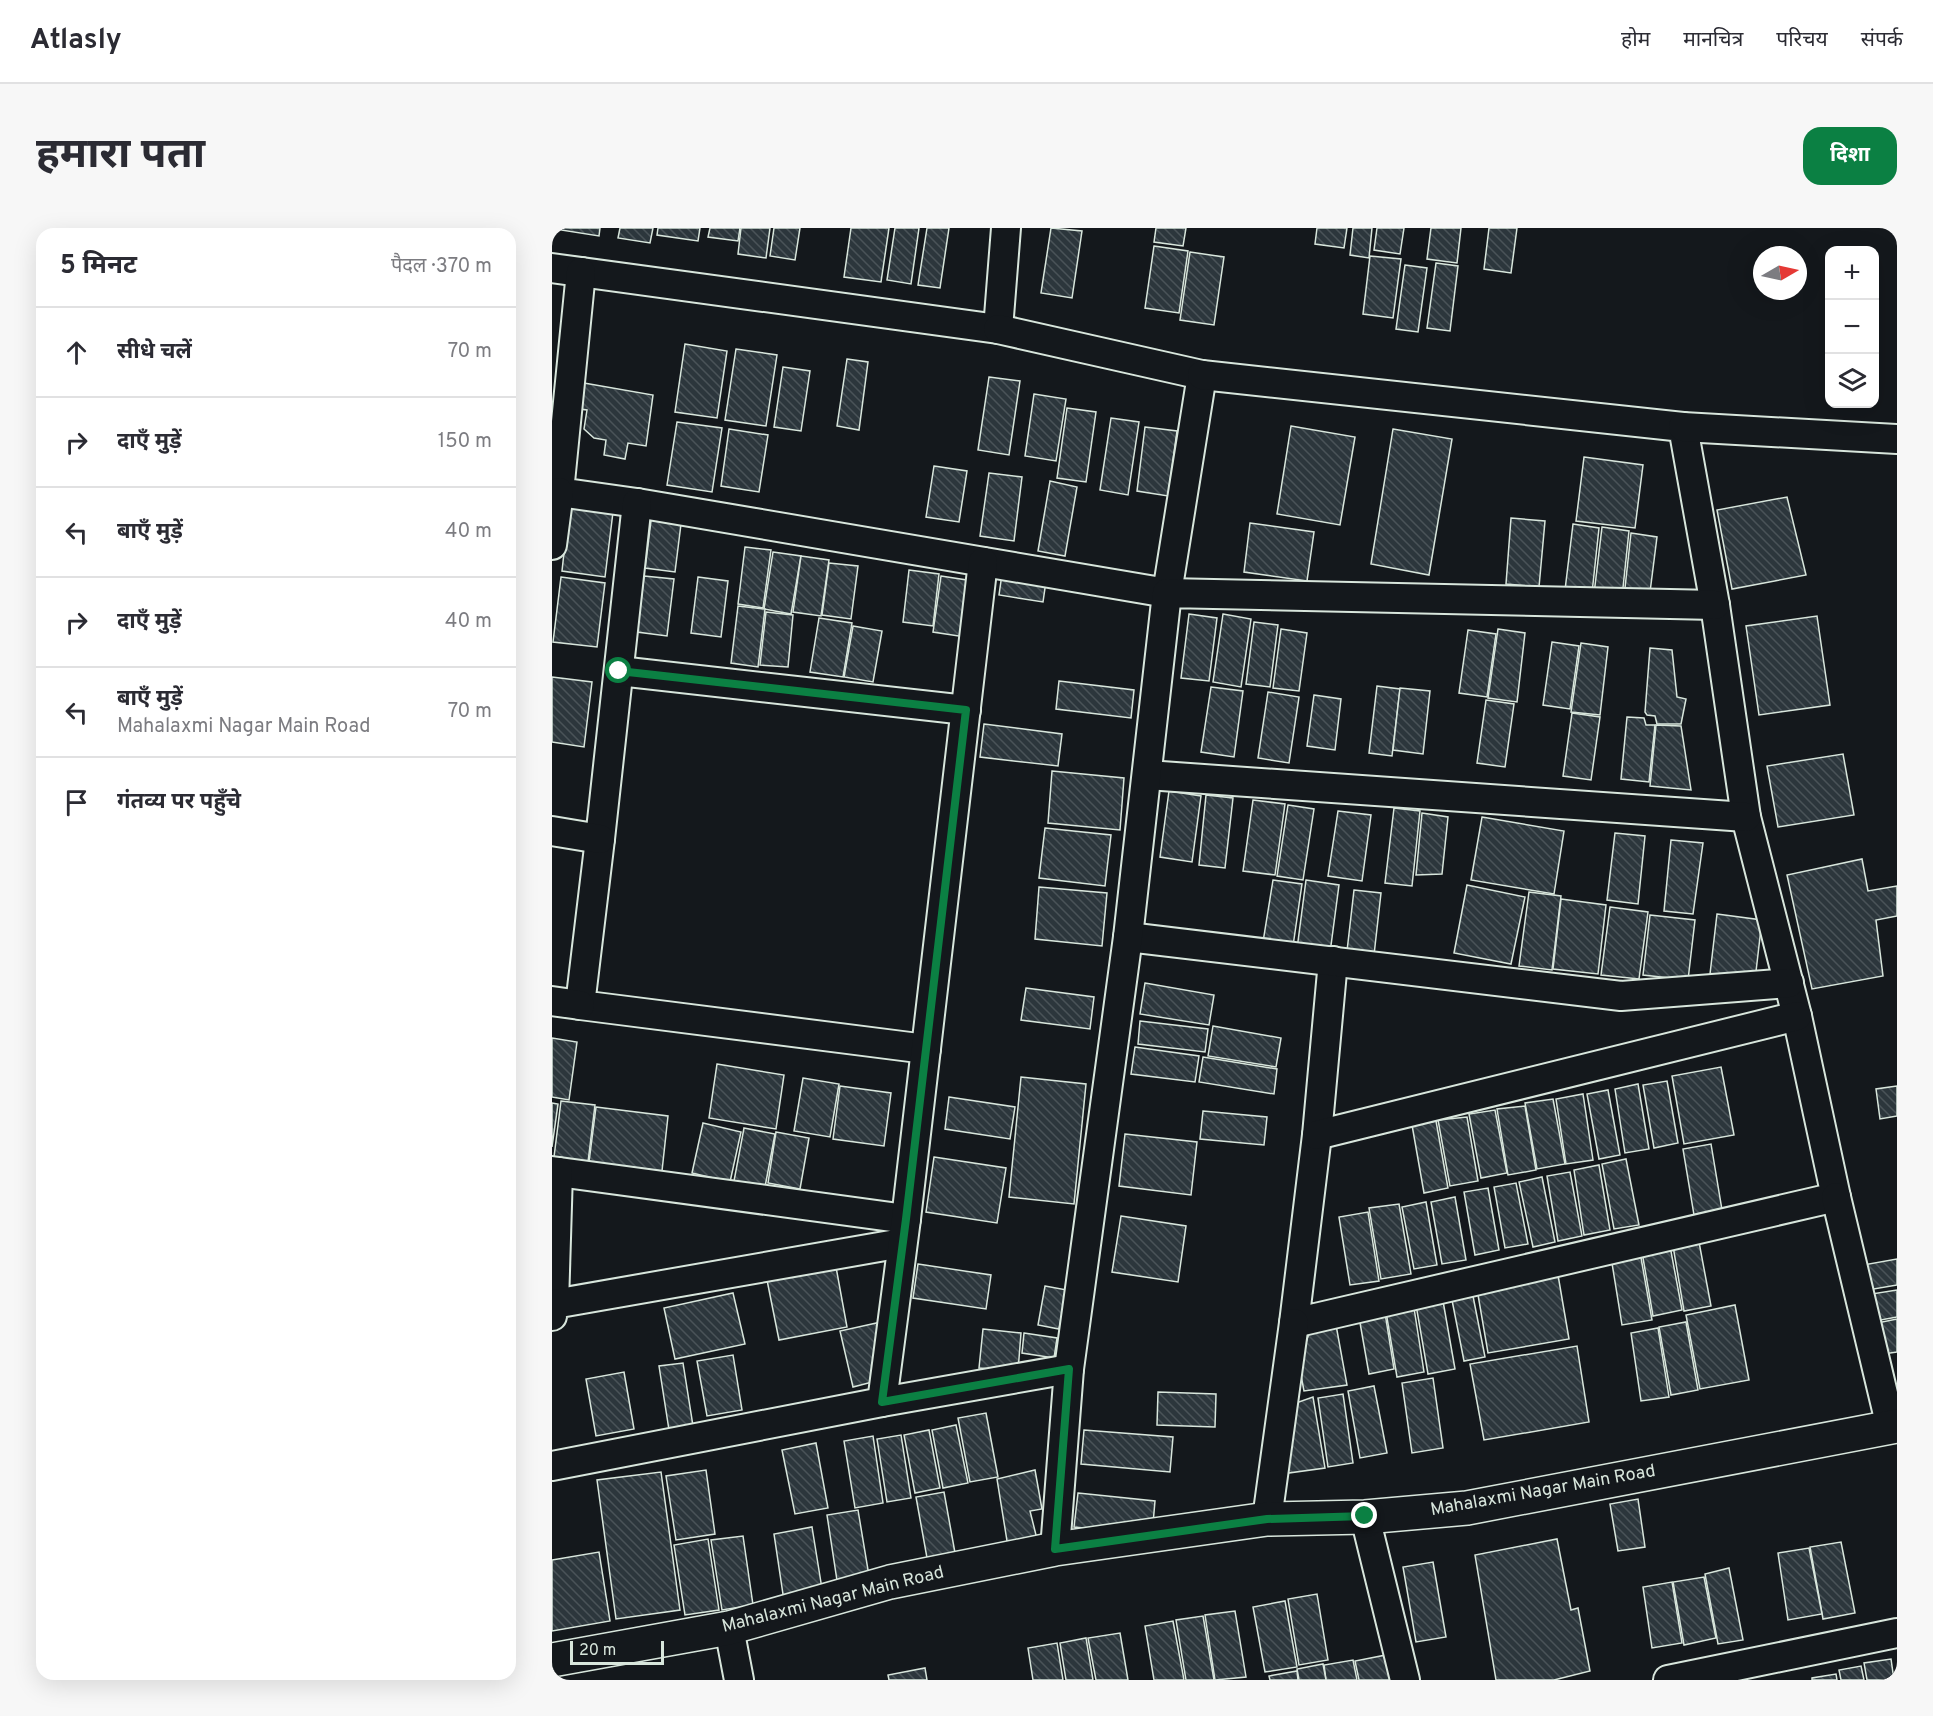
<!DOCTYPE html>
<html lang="hi">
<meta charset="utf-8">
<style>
body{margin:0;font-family:Overpass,"Noto Sans Devanagari",sans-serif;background:#f7f7f7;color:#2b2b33}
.controls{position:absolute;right:18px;top:18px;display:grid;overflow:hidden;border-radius:12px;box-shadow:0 6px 24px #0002}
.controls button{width:54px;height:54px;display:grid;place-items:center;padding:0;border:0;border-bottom:2px solid #e1e1e2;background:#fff;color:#2b2b33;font:30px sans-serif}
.compass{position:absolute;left:1201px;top:18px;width:54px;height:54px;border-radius:50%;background:#fff;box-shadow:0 6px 24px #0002;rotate:81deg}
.scale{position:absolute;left:18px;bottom:15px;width:94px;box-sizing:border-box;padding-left:6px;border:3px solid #d8e6dc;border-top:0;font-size:16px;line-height:21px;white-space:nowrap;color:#d8e6dc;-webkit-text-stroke:4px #14181c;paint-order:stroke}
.stop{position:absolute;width:18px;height:18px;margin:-14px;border:4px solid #0b8043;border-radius:50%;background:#fff}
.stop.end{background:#0b8043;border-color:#fff;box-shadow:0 2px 6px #0008}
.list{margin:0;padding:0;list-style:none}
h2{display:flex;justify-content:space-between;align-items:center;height:78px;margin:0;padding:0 24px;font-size:26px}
h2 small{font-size:20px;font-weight:400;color:#7c7c81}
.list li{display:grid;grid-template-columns:39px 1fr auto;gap:18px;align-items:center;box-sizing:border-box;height:90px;padding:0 24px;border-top:2px solid #e1e1e2}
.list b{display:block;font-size:22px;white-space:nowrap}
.list p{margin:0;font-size:20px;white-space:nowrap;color:#7c7c81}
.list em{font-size:20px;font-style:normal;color:#7c7c81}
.icon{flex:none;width:33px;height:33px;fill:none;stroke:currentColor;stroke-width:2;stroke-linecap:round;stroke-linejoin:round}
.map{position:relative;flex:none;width:1345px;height:1452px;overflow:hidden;border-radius:18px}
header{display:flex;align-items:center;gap:36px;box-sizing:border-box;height:84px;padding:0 30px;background:#fff;border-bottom:2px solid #e1e1e2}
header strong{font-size:28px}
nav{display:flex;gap:33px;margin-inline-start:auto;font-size:21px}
.intro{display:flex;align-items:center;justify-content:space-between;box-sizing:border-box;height:144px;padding:0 36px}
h1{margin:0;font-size:42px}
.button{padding:15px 27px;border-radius:18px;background:#0b8043;color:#fff;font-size:21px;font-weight:700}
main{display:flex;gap:36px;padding:0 36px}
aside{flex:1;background:#fff;border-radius:18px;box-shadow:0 6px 24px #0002}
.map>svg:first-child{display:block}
.building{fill:url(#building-back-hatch);stroke:#d8e6dc;stroke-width:1.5}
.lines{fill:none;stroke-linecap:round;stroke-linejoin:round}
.minor-casing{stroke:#d8e6dc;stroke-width:32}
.tertiary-casing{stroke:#d8e6dc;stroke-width:36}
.minor{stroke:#14181c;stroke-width:28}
.tertiary{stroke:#14181c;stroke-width:33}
.route{stroke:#0b8043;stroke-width:8}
.labels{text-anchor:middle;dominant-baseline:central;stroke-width:4.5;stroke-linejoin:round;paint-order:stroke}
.street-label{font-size:18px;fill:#d8e6dc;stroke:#14181c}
</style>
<header>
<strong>Atlasly</strong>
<nav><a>होम</a><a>मानचित्र</a><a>परिचय</a><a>संपर्क</a></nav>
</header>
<div class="intro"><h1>हमारा पता</h1><a class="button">दिशा</a></div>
<main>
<aside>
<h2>5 मिनट<small>पैदल · 370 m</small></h2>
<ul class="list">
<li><svg class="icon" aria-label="ahead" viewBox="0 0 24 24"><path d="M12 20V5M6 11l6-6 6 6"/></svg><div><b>सीधे चलें</b></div><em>70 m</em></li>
<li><svg class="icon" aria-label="right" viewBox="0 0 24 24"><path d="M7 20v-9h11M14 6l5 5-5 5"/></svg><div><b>दाएँ मुड़ें</b></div><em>150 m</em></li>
<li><svg class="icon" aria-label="left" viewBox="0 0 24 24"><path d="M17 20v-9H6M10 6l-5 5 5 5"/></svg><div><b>बाएँ मुड़ें</b></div><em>40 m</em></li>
<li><svg class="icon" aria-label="right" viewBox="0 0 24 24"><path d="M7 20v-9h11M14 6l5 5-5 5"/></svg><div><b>दाएँ मुड़ें</b></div><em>40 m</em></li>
<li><svg class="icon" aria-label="left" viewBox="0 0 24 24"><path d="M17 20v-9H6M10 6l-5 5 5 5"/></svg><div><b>बाएँ मुड़ें</b><p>Mahalaxmi Nagar Main Road</p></div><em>70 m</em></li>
<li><svg class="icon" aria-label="arrive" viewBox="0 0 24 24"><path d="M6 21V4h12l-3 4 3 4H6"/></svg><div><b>गंतव्य पर पहुँचे</b></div></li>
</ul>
</aside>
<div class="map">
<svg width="1345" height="1452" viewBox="0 0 1345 1452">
<defs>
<pattern id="building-back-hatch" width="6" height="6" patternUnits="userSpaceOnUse" patternTransform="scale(1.5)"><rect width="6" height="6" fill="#2c363c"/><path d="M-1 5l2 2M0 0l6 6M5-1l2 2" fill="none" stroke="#4a5358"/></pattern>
</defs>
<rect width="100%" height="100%" fill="#14181c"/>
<g class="building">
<path d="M10,0H48L47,8L9,2Z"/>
<path d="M68,0H101L98,15L66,10Z"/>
<path d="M106,0H148L146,13L105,7Z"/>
<path d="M158,0H188L186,13L156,9Z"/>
<path d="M189,0H218L214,30L186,26Z"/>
<path d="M222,0H248L243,32L218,28Z"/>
<path d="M299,0H337L329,54L292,49Z"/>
<path d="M343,0H367L359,56L335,52Z"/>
<path d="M375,0H397L388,60L366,57Z"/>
<path d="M499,0L530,3L520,70L489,65Z"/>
<path d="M604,0H634L631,18L602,14Z"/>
<path d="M765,0H795L792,20L763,16Z"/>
<path d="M801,0H820L817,30L798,27Z"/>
<path d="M825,0H852L848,26L822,22Z"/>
<path d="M879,0H909L905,35L875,31Z"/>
<path d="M937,0H965L959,45L932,41Z"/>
<path d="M602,18L636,23L627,85L593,80Z"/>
<path d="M638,24L672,29L662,97L628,92Z"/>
<path d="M818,28L849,31L841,90L811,86Z"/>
<path d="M884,35L906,38L898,103L875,100Z"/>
<path d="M853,37L875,40L866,104L844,101Z"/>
<path d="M133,116L175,123L165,190L123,184Z"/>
<path d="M184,121L225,127L214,198L173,192Z"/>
<path d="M295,131L316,134L307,202L285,198Z"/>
<path d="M231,139L258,143L249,203L222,199Z"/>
<path d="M437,149L468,153L457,227L426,222Z"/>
<path d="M32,155L101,167L94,218L76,215L73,231L52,227L54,212L42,210L32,201L35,182L28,181Z"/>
<path d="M482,166L514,171L504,233L473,228Z"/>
<path d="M515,180L544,184L534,254L505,250Z"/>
<path d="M559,190L587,194L576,267L548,262Z"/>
<path d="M125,194L170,200L160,264L115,257Z"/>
<path d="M739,198L803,209L788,297L725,286Z"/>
<path d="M593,199L625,203L616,268L585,263Z"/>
<path d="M177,201L216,207L207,264L169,258Z"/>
<path d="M841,201L900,211L877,347L819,336Z"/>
<path d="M1032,229L1091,237L1083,300L1024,293Z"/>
<path d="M382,238L415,243L407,294L374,289Z"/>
<path d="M437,245L470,249L462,313L428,308Z"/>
<path d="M498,253L525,259L513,328L486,323Z"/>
<path d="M1235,269L1254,347L1180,361L1165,282Z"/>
<path d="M17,279L61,284L53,349L10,343Z"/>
<path d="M100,285L130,288L123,344L93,340Z"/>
<path d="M959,290L993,293L987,359L954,356Z"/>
<path d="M698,295L762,304L755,353L692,344Z"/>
<path d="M1021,296L1047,300L1040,365L1013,362Z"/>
<path d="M1050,299L1077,303L1070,369L1042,366Z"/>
<path d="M1079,305L1105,309L1097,372L1072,369Z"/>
<path d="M193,319L219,322L211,380L186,376Z"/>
<path d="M221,324L249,328L239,386L212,381Z"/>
<path d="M249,328L277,332L269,388L241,384Z"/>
<path d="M277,335L306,338L299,391L270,387Z"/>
<path d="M357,342L387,346L381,398L351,394Z"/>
<path d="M450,346L494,353L491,374L447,367Z"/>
<path d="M92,348L122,351L115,408L85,404Z"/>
<path d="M389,348L421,353L413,409L381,404Z"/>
<path d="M9,349L53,355L45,419L1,414Z"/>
<path d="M146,349L176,353L169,409L139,405Z"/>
<path d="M186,378L213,381L206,439L179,435Z"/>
<path d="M214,384L241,387L236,439L208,437Z"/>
<path d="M637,386L665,390L657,453L629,450Z"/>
<path d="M671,386L699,391L689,459L661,454Z"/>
<path d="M1265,388L1278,477L1207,487L1194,398Z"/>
<path d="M267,390L300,395L291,449L258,444Z"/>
<path d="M702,394L726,397L718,459L694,456Z"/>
<path d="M301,398L330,403L321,454L292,449Z"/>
<path d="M729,401L755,405L747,463L721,460Z"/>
<path d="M946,401L973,405L965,474L936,470Z"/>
<path d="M916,402L944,406L935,469L907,465Z"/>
<path d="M1000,414L1027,418L1018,481L991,477Z"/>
<path d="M1029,415L1056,419L1048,487L1019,484Z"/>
<path d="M1098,420L1120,422L1125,469L1134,471L1129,496H1105L1103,488L1095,487L1093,484Z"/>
<path d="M0,449L40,454L32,519L0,514Z"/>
<path d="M507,453L582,462L579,490L504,481Z"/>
<path d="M825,458L848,461L840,528L817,525Z"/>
<path d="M659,459L691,463L682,529L649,524Z"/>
<path d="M848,460L878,463L871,526L841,522Z"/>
<path d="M716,464L747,469L737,535L706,530Z"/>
<path d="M762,467L789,471L783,522L755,518Z"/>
<path d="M934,472L962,476L953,539L925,535Z"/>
<path d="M1020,485L1048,489L1039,552L1011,548Z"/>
<path d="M1075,489L1092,490L1094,497H1103L1097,554L1069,551Z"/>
<path d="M432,496L510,506L506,538L428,529Z"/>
<path d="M1104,497L1129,498L1139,562L1098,558Z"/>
<path d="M1291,526L1302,587L1226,599L1215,538Z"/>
<path d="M500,543L572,550L568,602L496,595Z"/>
<path d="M617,563L649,568L640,634L608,629Z"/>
<path d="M654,567L681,570L673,640L647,637Z"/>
<path d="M701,572L733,576L723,647L691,643Z"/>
<path d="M736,577L762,581L751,652L725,648Z"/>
<path d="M842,580L868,583L860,658L833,655Z"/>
<path d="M786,583L819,587L810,653L776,648Z"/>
<path d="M870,585L896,589L890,646L864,647Z"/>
<path d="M930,589L1012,603L1002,666L919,652Z"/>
<path d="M493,600L559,607L553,658L487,650Z"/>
<path d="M1063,605L1093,608L1086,676L1055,672Z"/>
<path d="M1119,612L1151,615L1141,686L1112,683Z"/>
<path d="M1310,631L1316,663L1345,658V688L1324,692L1331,748L1260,761L1235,647Z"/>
<path d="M721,652L750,656L741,718L711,714Z"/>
<path d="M754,652L787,657L778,725L745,721Z"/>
<path d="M915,657L973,669L959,736L902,725Z"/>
<path d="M487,659L555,665L550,718L483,711Z"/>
<path d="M802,662L829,665L822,727L795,723Z"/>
<path d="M977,664L1009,668L1000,742L967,738Z"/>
<path d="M1009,671L1054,677L1046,746L1001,741Z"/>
<path d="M1058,679L1096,684L1087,751L1049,747Z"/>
<path d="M1165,686L1210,692L1203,752L1158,746Z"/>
<path d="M1098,687L1143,692L1136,752L1091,747Z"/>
<path d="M593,755L662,767L657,797L588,786Z"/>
<path d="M474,760L542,769L538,801L469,792Z"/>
<path d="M588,793L656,801L653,824L586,816Z"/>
<path d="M661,798L729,810L724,839L656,828Z"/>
<path d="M0,810L25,814L17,872L0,869Z"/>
<path d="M583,819L647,828L643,854L579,846Z"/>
<path d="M651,829L725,841L722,866L647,854Z"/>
<path d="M165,836L232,847L224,901L157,890Z"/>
<path d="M1169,839L1182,907L1132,916L1120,848Z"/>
<path d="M469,849L534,856L522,976L457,969Z"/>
<path d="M251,850L287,856L278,909L242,903Z"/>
<path d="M1115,853L1126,915L1102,920L1091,857Z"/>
<path d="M1086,856L1097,921L1073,925L1063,861Z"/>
<path d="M288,858L339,865L332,918L281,911Z"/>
<path d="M1345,858V888L1328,891L1324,861Z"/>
<path d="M1056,862L1068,927L1047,931L1035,866Z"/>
<path d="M1031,866L1041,932L1014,936L1004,871Z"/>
<path d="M397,869L463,879L458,911L393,901Z"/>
<path d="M1001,871L1013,936L985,941L973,875Z"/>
<path d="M9,873L43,877L36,934L2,929Z"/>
<path d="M0,875L6,876L0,919Z"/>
<path d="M973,878L984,942L956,947L945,881Z"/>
<path d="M44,879L116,888L110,943L37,934Z"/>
<path d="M943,882L955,945L929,950L917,886Z"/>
<path d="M651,883L715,889L712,917L648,911Z"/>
<path d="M915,889L926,953L898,958L886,892Z"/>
<path d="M884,893L896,960L872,965L860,897Z"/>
<path d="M151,895L189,904L178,954L140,945Z"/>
<path d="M192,900L223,906L213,959L182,953Z"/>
<path d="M224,904L257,910L248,961L216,955Z"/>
<path d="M573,906L645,914L639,967L567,958Z"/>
<path d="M1159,916L1170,982L1142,987L1131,921Z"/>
<path d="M382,929L454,940L445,995L374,984Z"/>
<path d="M1074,931L1087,997L1062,1001L1050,936Z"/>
<path d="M1047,937L1058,1002L1032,1007L1022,942Z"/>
<path d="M1018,944L1030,1008L1006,1013L995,948Z"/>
<path d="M990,949L1003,1014L981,1019L967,954Z"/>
<path d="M964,955L976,1016L953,1020L942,959Z"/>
<path d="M936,960L947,1022L923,1027L912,964Z"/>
<path d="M903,969L914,1032L890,1036L879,974Z"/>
<path d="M874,974L885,1037L862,1041L850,979Z"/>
<path d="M847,976L859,1046L829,1051L817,980Z"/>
<path d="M816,984L827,1053L798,1057L787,989Z"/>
<path d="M569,988L634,998L626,1054L560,1044Z"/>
<path d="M1147,1014L1159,1078L1132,1083L1121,1018Z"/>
<path d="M1118,1018L1130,1082L1101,1088L1090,1024Z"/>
<path d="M1088,1024L1100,1092L1070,1097L1059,1029Z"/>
<path d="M1345,1031V1057L1316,1062L1311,1037Z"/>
<path d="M366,1036L439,1047L434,1081L361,1070Z"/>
<path d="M284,1039L295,1099L227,1112L215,1052Z"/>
<path d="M1006,1047L1017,1111L936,1125L925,1061Z"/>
<path d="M493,1058L515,1062L507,1101L486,1097Z"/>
<path d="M1345,1062V1089L1318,1094L1313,1067Z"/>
<path d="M920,1063L933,1129L912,1133L899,1067Z"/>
<path d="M181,1065L193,1116L123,1131L112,1080Z"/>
<path d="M891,1073L903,1141L876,1146L864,1077Z"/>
<path d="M1183,1077L1197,1152L1148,1161L1134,1087Z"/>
<path d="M862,1080L872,1144L845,1149L834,1084Z"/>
<path d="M833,1085L842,1141L817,1146L807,1089Z"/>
<path d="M1345,1091V1124L1325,1127L1320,1096Z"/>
<path d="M329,1094L328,1152L301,1159L288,1103Z"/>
<path d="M1134,1094L1146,1162L1119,1167L1107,1099Z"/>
<path d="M784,1097L795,1157L752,1163L747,1137L758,1102Z"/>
<path d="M1106,1100L1117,1169L1089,1173L1079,1105Z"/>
<path d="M431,1101L469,1105L466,1143L427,1140Z"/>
<path d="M472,1105L505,1110L502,1130L470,1125Z"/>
<path d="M1025,1118L1037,1194L932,1212L918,1136Z"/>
<path d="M181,1127L190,1182L155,1188L145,1133Z"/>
<path d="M131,1135L141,1198L117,1202L107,1138Z"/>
<path d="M72,1144L82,1201L44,1208L34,1151Z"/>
<path d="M881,1150L891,1220L860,1225L850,1155Z"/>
<path d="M822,1158L835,1225L808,1230L796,1163Z"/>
<path d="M606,1164L664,1166L663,1199L605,1197Z"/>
<path d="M791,1166L801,1235L776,1239L766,1170Z"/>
<path d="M761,1169L773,1240L729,1246L741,1176Z"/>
<path d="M434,1185L446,1249L418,1254L406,1190Z"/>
<path d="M404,1197L416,1255L391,1260L380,1202Z"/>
<path d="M377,1202L388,1260L363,1265L352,1207Z"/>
<path d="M532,1202L621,1209L618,1244L529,1236Z"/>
<path d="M349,1207L359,1270L335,1274L325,1211Z"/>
<path d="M321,1208L331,1275L303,1280L292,1213Z"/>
<path d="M264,1215L276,1280L243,1286L230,1222Z"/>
<path d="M154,1242L163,1306L124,1312L114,1248Z"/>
<path d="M483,1242L490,1281L478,1283L486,1315L456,1319L445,1251Z"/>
<path d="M109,1244L128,1382L64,1391L45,1252Z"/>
<path d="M392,1264L405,1336L377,1341L364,1269Z"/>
<path d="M526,1265L603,1273L600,1307L522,1299Z"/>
<path d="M1086,1271L1093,1319L1066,1323L1058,1276Z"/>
<path d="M306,1282L318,1354L286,1359L275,1287Z"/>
<path d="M260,1299L271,1367L232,1373L222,1306Z"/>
<path d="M191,1308L201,1377L170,1382L159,1312Z"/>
<path d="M156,1311L167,1382L133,1387L122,1317Z"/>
<path d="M1005,1311L1019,1382L1026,1380L1038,1443L1002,1452H944L923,1327Z"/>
<path d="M1289,1314L1303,1385L1271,1391L1258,1319Z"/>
<path d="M1257,1320L1270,1386L1236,1392L1226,1325Z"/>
<path d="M47,1324L58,1393L0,1403V1332Z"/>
<path d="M881,1334L894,1409L864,1414L851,1339Z"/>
<path d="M1177,1340L1191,1412L1166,1416L1153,1346Z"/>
<path d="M1152,1349L1164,1410L1132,1417L1121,1354Z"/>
<path d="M1120,1354L1130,1415L1100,1420L1091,1359Z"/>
<path d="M765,1366L776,1432L747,1437L736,1371Z"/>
<path d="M733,1373L745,1439L713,1444L701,1379Z"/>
<path d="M683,1383L694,1449L663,1452L653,1387Z"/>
<path d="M651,1388L662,1452H634L624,1392Z"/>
<path d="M621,1393L632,1452H602L593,1398Z"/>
<path d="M568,1405L576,1452H544L536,1410Z"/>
<path d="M534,1410L541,1452H514L508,1415Z"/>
<path d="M505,1415L511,1452H481L476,1420Z"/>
<path d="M834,1427L839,1452H807L803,1433Z"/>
<path d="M1339,1431L1342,1452H1315L1312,1435Z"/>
<path d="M801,1432L805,1452H774L772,1437Z"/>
<path d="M771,1436L774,1452H747L745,1441Z"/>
<path d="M1309,1438L1312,1452H1289L1287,1442Z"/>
<path d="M373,1440L375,1452H337L336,1447Z"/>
<path d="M745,1443L746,1452H718L717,1448Z"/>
<path d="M1284,1446L1285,1452H1260V1450Z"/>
</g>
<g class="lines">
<defs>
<g id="minor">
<path d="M0,40L446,101L454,0"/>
<path d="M29,44L7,264L85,275L615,365L650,147L446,101"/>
<path d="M650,147L1131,199L1163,377L1194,589L1245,788L1284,969L742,1095L765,907L781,733"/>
<path d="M1131,199L1345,211"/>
<path d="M85,275L48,611L28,777L374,821"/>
<path d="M0,317L7,264"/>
<path d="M67,443L414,482"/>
<path d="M595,547L1194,589"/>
<path d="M0,603L48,611"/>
<path d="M576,709L1069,768L1237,755"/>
<path d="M0,773L28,777"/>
<path d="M765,907L1245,788"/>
<path d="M0,943L354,991"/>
<path d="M1284,969L1339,1199"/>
<path d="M2,1076L6,944"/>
<path d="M0,1088L2,1076L350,1015"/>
<path d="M330,1174L517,1141"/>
<path d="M0,1238L330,1174L354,991L431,334"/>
<path d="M813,1289L853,1452"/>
<path d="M715,1291L742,1095"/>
<path d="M503,1321L517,1141L576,709L615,365L1163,377"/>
<path d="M177,1400L187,1452"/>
<path d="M1116,1452L1345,1405"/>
</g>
<path id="tertiary" d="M0,1432L177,1400L338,1354L503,1321L715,1291L813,1289L915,1280L1345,1198"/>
</defs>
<use href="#minor" class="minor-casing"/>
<use href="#tertiary" class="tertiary-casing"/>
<use href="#minor" class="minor"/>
<use href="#tertiary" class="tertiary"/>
</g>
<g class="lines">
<path class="route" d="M67,443L414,482L354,991L330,1174L517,1141L503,1321L715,1291L813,1288"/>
</g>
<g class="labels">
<g class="street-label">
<text transform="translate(991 1263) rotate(-10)">Mahalaxmi Nagar Main Road</text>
<text transform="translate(281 1372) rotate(-14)">Mahalaxmi Nagar Main Road</text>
</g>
</g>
</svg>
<div class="controls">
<button>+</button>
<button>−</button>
<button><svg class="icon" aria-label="layers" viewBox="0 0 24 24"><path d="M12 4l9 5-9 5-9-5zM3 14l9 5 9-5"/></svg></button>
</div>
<svg class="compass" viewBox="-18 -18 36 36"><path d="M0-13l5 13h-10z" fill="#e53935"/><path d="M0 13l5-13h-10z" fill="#7c7c81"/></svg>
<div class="scale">20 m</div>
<div class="stop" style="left:67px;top:443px"></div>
<div class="stop end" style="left:813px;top:1288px"></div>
</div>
</main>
